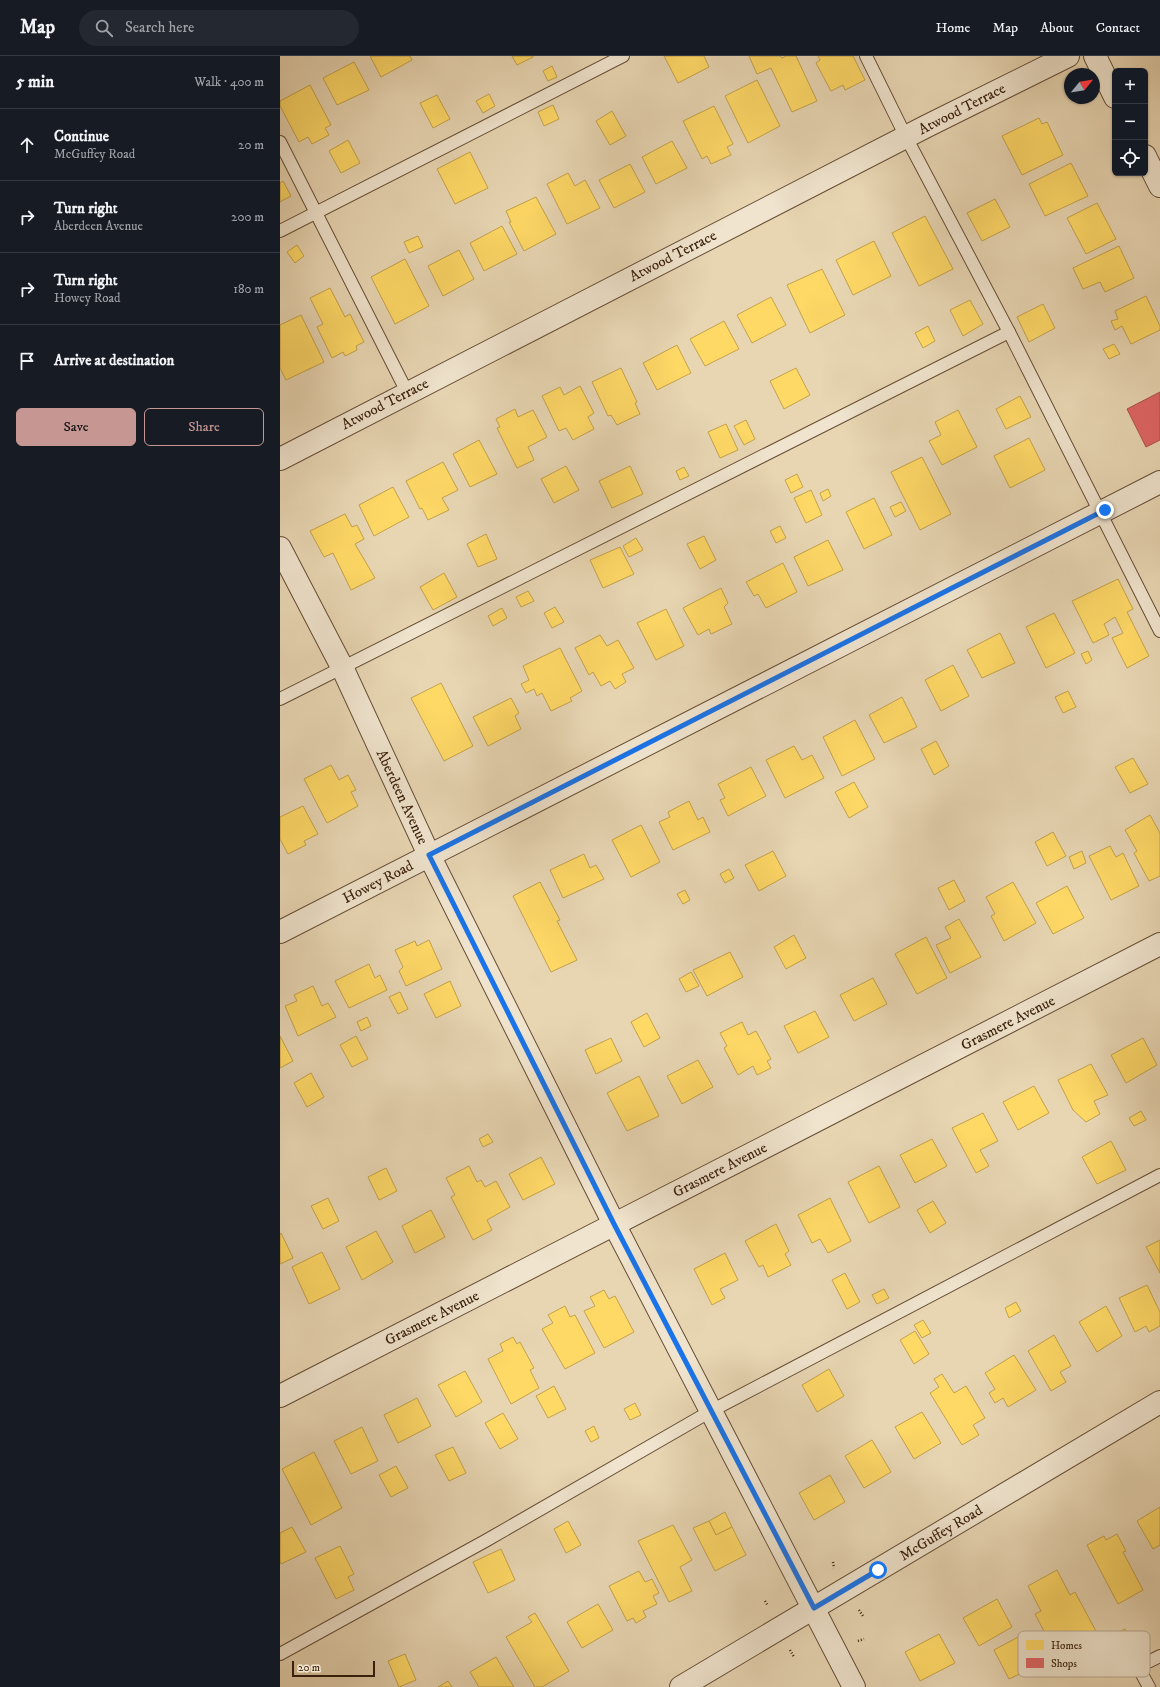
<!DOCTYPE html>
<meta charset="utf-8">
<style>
body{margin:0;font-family:"IM FELL DW Pica",serif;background:#242831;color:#f1f3f6}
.controls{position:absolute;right:12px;top:12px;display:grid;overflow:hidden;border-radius:6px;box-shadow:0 1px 3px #0004}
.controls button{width:36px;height:36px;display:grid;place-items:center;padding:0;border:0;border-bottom:1px solid #363941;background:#171b24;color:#f1f3f6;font:20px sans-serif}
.compass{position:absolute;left:784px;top:12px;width:36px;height:36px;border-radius:50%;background:#171b24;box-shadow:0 1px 3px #0004;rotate:60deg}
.scale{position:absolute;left:12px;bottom:10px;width:83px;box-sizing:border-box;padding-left:4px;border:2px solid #3b210b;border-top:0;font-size:11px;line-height:14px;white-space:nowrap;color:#3b210b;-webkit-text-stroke:3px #f0e4ce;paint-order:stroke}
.stop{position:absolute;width:12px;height:12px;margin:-9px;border:3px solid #1a73e8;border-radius:50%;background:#fff}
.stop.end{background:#1a73e8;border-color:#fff;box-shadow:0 1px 4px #0008}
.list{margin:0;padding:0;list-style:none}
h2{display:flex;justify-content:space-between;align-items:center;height:52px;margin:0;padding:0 16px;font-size:17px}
h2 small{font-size:13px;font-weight:400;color:#9ea1a6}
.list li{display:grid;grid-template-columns:26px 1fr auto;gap:12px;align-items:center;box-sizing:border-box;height:72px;padding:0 16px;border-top:1px solid #363941}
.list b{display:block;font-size:15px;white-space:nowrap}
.list p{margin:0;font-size:13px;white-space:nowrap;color:#9ea1a6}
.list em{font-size:13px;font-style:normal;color:#9ea1a6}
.actions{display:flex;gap:8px;padding:12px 16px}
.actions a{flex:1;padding:9px 0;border:1px solid #c59692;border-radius:6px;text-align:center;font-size:14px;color:#c59692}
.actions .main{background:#c59692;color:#111}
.icon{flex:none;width:22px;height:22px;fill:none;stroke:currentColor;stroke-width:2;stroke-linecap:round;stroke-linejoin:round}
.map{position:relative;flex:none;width:880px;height:1631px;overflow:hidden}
header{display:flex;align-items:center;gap:24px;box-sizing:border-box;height:56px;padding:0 20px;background:#171b24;border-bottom:1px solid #363941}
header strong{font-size:19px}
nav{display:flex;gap:22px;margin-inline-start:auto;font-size:14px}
.search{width:280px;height:36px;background:#242831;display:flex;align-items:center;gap:10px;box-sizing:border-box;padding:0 14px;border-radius:22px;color:#9ea1a6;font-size:15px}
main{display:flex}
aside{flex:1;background:#171b24}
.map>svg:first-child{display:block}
.homes{fill:#ffd966;stroke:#c4a24b}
.shops{fill:#e06666;stroke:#ae514b}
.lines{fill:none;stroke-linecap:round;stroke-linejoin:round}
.service-casing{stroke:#664e35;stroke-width:14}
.minor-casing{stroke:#664e35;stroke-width:24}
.tertiary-casing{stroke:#664e35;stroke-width:24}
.path{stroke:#3b210b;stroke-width:2.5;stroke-dasharray:1 2;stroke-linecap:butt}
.service{stroke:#f0e4ce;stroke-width:12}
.minor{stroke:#f0e4ce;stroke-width:22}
.tertiary{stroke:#f0e4ce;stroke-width:22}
.route{stroke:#1a73e8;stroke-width:5}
.labels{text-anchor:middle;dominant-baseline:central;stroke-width:4;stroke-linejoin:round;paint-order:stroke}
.street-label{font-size:15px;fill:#3b210b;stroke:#f0e4ce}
.key{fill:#f0e4ce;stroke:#baaa94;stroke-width:1}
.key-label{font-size:11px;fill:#3b210b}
</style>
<header>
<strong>Map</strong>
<div class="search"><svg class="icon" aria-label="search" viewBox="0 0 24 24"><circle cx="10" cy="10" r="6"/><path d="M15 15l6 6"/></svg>Search here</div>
<nav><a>Home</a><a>Map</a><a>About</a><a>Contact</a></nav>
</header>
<main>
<aside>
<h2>5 min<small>Walk · 400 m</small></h2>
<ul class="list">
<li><svg class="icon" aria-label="ahead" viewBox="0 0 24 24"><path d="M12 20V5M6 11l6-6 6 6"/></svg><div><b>Continue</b><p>McGuffey Road</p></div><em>20 m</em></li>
<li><svg class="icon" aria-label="right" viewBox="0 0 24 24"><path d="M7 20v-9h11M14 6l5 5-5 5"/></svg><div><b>Turn right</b><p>Aberdeen Avenue</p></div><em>200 m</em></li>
<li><svg class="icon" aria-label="right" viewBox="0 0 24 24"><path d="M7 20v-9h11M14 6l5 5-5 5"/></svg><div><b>Turn right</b><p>Howey Road</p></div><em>180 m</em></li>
<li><svg class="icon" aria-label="arrive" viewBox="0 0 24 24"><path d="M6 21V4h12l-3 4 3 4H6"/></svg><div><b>Arrive at destination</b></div></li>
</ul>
<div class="actions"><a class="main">Save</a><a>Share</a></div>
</aside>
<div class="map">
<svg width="880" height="1631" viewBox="0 0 880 1631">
<rect width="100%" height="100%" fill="#e8d6b3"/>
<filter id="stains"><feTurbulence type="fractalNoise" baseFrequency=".005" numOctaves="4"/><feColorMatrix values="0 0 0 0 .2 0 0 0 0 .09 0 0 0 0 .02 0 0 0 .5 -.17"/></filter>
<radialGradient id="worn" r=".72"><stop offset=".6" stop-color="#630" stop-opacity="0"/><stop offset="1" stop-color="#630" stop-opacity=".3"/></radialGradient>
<g class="homes">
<path d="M90,0H130L132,4L101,21Z"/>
<path d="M232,0H253V1L237,9Z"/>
<path d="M384,0H424L429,11L398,27Z"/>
<path d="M469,0H500L502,2L506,0H516L537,45L512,56L491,12L477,18Z"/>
<path d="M538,0H573L585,24L565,34L563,29L551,35L536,7L540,4Z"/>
<path d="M74,6L89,34L57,49L43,22Z"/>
<path d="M272,10L277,21L268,25L263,15Z"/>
<path d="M477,24L500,70L468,87L445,40Z"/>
<path d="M30,29L51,69L45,72L49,79L32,88L28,81L19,86L0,50V45Z"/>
<path d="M209,38L215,50L203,57L196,45Z"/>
<path d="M157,39L170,63L153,72L140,47Z"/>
<path d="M273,49L279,63L264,70L258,56Z"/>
<path d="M434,50L453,88L447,91L451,99L431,108L427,100L422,103L403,65Z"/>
<path d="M332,55L346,80L330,89L316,65Z"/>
<path d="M759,62L762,68L767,66L783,99L742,119L722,80Z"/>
<path d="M68,84L80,107L61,117L49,95Z"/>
<path d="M392,85L407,112L376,128L362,101Z"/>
<path d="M190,96L208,132L175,148L157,113Z"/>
<path d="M791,107L808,140L765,160L749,128Z"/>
<path d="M350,108L365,136L334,152L319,124Z"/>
<path d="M288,117L295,130L305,124L320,152L287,168L267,128Z"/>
<path d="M3,125L11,140L0,146V127Z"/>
<path d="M256,141L276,178L244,195L229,166H231L226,155Z"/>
<path d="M715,143L730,171L702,185L687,157Z"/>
<path d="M817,147L836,183L806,198L787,162Z"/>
<path d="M645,160L673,213L639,230L612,177Z"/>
<path d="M222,170L237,198L204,215L190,187Z"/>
<path d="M138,180L143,191L129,197L124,186Z"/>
<path d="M594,185L611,220L573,239L556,204Z"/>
<path d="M17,189L24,200L15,207L7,196Z"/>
<path d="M839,190L854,222L825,236L820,226L803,233L793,212Z"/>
<path d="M179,194L194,223L163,240L148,210Z"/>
<path d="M125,203L149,250L115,268L91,221Z"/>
<path d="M542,213L565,259L530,277L507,229Z"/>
<path d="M50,232L65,261L70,258L84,286L76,290L77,294L65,300L63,296L52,302L37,271L43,268L30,242Z"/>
<path d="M866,240L880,270V274L851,288L842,270L835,274L831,265L838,263L835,255Z"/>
<path d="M491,241L506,269L472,287L457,259Z"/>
<path d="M690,244L703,268L683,280L670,254Z"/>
<path d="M763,248L775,272L749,286L737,261Z"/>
<path d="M21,259L44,306L6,324L0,312V269Z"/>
<path d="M444,265L459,293L425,310L410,283Z"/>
<path d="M648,270L655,285L643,292L635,277Z"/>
<path d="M834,288L840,298L829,303L823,293Z"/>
<path d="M397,289L411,317L377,334L363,307Z"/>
<path d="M341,312L357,346L355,347L360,358L337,369L331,359L328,360L312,326Z"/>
<path d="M516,312L530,339L504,353L490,325Z"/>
<path d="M300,330L314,357L308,361L314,373L293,384L286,372L279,375L262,340L280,331L284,339Z"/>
<path d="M740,340L751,361L726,373L716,353Z"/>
<path d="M235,353L238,361L253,354L267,381L248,391L254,404L237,412L217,372L220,371L216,363Z"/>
<path d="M678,354L697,391L662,409L649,385L661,379L655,366Z"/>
<path d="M466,364L475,383L464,389L454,370Z"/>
<path d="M446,368L458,394L440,402L428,376Z"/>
<path d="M749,382L765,414L730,432L714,400Z"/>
<path d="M199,384L217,418L190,431L173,398Z"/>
<path d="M642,401L671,458L640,474L611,416Z"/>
<path d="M163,406L178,434L162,442L169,454L148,464L142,452L140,453L126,425Z"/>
<path d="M286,410L299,434L274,447L261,423Z"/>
<path d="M350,410L363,438L332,452L319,425Z"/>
<path d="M404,411L409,420L400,424L396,415Z"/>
<path d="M517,418L523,431L511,437L505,424Z"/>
<path d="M113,431L129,461L94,480L79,449Z"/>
<path d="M548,433L551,440L543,445L540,437Z"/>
<path d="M531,434L542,459L526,467L514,442Z"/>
<path d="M594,442L612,479L584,493L566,456Z"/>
<path d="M621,446L626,455L615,461L610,451Z"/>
<path d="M65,458L72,471L77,469L84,483L75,488L95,522L71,534L53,497L44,501L30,475Z"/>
<path d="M500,470L506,482L496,487L490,475Z"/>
<path d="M206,478L217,503L198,511L187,488Z"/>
<path d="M424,480L436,504L420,513L407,488Z"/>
<path d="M356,482L363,494L349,501L343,490Z"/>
<path d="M548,484L563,514L528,530L514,501Z"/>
<path d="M340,491L354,518L323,532L310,504Z"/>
<path d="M503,507L517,536L486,552L478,538L474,540L466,526Z"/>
<path d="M164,517L177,541L153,554L140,531Z"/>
<path d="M838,523L853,553L847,556L869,600L847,612L832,582L843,577L835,561L824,568L829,579L813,587L792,545Z"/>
<path d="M441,532L448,547L444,551L452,568L431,578L429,573L418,579L403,552Z"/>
<path d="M248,535L254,545L241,551L236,541Z"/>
<path d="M275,551L284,566L272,572L264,557Z"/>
<path d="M222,552L227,562L213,570L208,560Z"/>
<path d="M386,553L404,590L376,604L357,567Z"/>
<path d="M774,557L795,597L766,612L746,571Z"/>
<path d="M720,577L735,607L702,622L687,594Z"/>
<path d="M320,579L327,590L338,584L354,612L342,618L346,626L335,633L330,625L321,630L313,616L309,619L295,592Z"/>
<path d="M280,592L302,635L290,642L292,645L271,655L262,637L257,640L254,633L246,637L241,628L249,624L243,610Z"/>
<path d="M808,595L812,604L806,608L801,598Z"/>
<path d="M673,609L689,640L661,655L645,624Z"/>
<path d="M161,627L193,690L164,705L131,642Z"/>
<path d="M788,635L796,651L783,657L775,641Z"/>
<path d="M622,641L637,671L604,687L589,659Z"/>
<path d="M231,642L239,657L235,660L241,673L208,690L193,661Z"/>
<path d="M575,664L595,703L562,720L543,681Z"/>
<path d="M656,685L669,710L654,719L641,693Z"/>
<path d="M514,690L522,704L532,699L544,722L505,742L486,704Z"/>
<path d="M853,702L868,728L850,737L835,711Z"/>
<path d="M51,709L59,724L68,719L76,734L71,736L78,750L47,767L24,723Z"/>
<path d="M471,711L486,740L448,760L440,744L445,742L438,728Z"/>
<path d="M574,726L588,751L569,762L555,736Z"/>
<path d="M409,745L418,764L423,761L430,776L393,794L379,766L390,761L388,756Z"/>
<path d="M23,750L38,778L24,785L26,789L8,798L0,783V761Z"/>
<path d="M870,759L880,777V820L869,825L854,797L857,795L845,774Z"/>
<path d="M361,769L380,806L351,821L332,784Z"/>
<path d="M773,776L786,800L767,810L755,786Z"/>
<path d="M830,790L836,801L843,797L859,830L831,844L809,800Z"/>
<path d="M493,795L506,820L479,835L465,809Z"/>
<path d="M802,795L806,807L794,813L789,801Z"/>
<path d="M304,798L310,812L316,809L324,823L283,842L270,814Z"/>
<path d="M449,813L454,822L445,827L440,818Z"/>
<path d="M674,824L685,845L669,854L658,832Z"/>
<path d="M260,826L280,864L277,865L297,904L271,916L233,840Z"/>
<path d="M733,826L756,867L724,885L711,860L715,858L706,841Z"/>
<path d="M787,830L804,862L773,878L756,847Z"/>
<path d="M405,834L410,844L403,848L397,838Z"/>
<path d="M679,863L701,901L670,917L656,889L671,882L665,871Z"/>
<path d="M514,879L526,902L506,913L494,891Z"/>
<path d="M646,881L667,922L637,938L615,898Z"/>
<path d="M149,884L162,913L126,930L119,915L123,911L115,894L135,885L137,890Z"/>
<path d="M450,896L463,921L427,940L413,914Z"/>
<path d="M89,908L95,922L100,919L107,934L69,952L55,925Z"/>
<path d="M411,916L419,930L406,936L399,923Z"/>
<path d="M593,922L607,948L574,965L560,939Z"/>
<path d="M170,925L181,950L156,962L144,938Z"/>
<path d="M33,930L42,950L48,947L56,961L18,980L5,950L17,945L14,939Z"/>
<path d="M120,936L128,953L118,958L109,941Z"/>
<path d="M535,955L549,981L518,997L504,970Z"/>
<path d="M367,957L380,982L364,991L351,966Z"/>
<path d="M87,961L91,970L81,975L77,966Z"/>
<path d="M462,966L468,979L476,975L491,1003L487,1005L491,1012L477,1019L473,1010L458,1019L444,992L447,990L440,977Z"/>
<path d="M0,980L13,1005L0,1012Z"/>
<path d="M76,980L88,1003L72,1011L60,989Z"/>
<path d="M331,982L342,1005L316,1018L305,994Z"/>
<path d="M863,982L877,1009L846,1027L831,999Z"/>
<path d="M418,1004L433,1031L402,1048L387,1020Z"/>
<path d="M811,1008L828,1039L814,1045L820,1058L806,1066L793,1054L778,1024Z"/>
<path d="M31,1017L44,1041L27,1051L14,1027Z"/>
<path d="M359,1020L379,1060L347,1075L327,1037Z"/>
<path d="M754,1030L769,1057L738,1074L723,1046Z"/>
<path d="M861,1055L866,1064L854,1070L849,1062Z"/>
<path d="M703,1057L718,1085L700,1094L709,1110L696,1117L672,1072Z"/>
<path d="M208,1078L213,1086L203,1091L199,1083Z"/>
<path d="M652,1083L667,1110L635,1127L620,1099Z"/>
<path d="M831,1085L846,1114L817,1128L802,1101Z"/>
<path d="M261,1101L275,1128L243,1144L229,1118Z"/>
<path d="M189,1110L197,1126L201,1124L205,1131L216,1125L230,1151L207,1164L212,1174L193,1184L171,1141L175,1139L166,1122Z"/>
<path d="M599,1110L620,1151L589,1167L568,1126Z"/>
<path d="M106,1112L117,1135L99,1144L88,1121Z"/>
<path d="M48,1142L59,1165L43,1173L31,1150Z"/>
<path d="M550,1142L571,1185L548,1197L540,1183L532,1187L518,1159Z"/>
<path d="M653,1145L666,1167L650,1177L637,1154Z"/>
<path d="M151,1154L165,1181L135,1197L122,1170Z"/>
<path d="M496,1168L509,1195L505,1198L511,1209L488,1221L483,1209L479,1211L465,1185Z"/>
<path d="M96,1175L113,1206L82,1224L66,1191Z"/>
<path d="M1,1177L13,1202L0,1208V1178Z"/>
<path d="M880,1184V1217L866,1191Z"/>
<path d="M42,1196L60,1233L29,1248L12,1211Z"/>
<path d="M445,1197L458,1224L440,1233L445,1242L432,1249L414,1213Z"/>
<path d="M565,1217L580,1246L567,1253L552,1224Z"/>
<path d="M867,1229L880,1256V1270L869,1276L866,1270L855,1276L839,1242Z"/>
<path d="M604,1233L609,1242L597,1248L592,1239Z"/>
<path d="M324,1234L329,1243L335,1240L354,1276L324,1292L304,1255L315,1250L310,1241Z"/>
<path d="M736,1246L741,1255L729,1262L725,1252Z"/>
<path d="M285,1250L290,1261L295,1259L315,1297L285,1313L262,1273L273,1267L268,1259Z"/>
<path d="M826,1250L842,1280L817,1296L799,1266Z"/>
<path d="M643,1264L651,1277L642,1282L634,1269Z"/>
<path d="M635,1275L649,1298L634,1308L620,1284Z"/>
<path d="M774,1279L791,1310L780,1316L786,1326L771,1335L748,1295Z"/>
<path d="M233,1281L237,1288L240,1286L254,1312L250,1314L259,1332L231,1348L208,1303L223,1295L220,1288Z"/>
<path d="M734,1299L756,1334L728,1351L723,1342L715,1347L709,1337L715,1333L705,1317Z"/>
<path d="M549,1313L564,1340L537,1356L522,1329Z"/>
<path d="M185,1315L202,1346L176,1361L158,1329Z"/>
<path d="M662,1318L674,1337L686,1330L705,1362L693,1369L699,1379L682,1389L650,1337L659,1331L654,1323Z"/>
<path d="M274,1330L286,1353L268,1362L256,1340Z"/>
<path d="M137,1342L151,1370L118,1387L104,1359Z"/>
<path d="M355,1347L361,1359L350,1364L344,1353Z"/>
<path d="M642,1356L661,1387L634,1403L615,1371Z"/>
<path d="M223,1357L238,1383L220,1393L205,1367Z"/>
<path d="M314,1370L319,1382L311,1386L305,1375Z"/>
<path d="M82,1371L98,1405L71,1418L54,1385Z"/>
<path d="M592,1384L611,1416L584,1432L565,1400Z"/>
<path d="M173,1391L186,1417L169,1425L155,1399Z"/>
<path d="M34,1396L62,1452L31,1469L2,1413Z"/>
<path d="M116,1410L128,1432L111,1441L99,1419Z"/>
<path d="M550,1419L565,1446L534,1464L519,1437Z"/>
<path d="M880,1451V1489L873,1493L857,1465Z"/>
<path d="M445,1456L452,1471L436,1479L429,1465Z"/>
<path d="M288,1465L301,1489L286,1497L274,1473Z"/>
<path d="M429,1465L436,1479L452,1471L466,1499L435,1515L413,1472Z"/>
<path d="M393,1469L412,1504L400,1511L412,1535L389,1546L358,1485Z"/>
<path d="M12,1471L26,1496L1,1508L0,1505V1477Z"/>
<path d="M837,1478L846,1495L843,1496L863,1534L838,1548L807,1489L824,1480L826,1484Z"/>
<path d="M60,1490L74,1518L68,1521L74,1534L56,1543L35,1502Z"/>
<path d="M221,1493L235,1524L208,1537L193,1506Z"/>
<path d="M777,1514L790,1539L795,1536L817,1577L807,1582L811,1591L788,1603L783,1594L779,1597L770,1580L767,1581L755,1558L761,1555L748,1530Z"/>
<path d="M359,1515L365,1526L372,1523L379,1537L373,1540L377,1548L363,1555L366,1561L356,1567L353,1562L347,1565L329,1530Z"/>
<path d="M717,1543L732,1571L699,1590L683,1562Z"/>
<path d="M318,1548L333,1574L302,1592L287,1566Z"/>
<path d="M255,1557L289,1615L262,1631H255L226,1581L252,1566L248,1561Z"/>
<path d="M845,1573L858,1596L833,1609L820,1586Z"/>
<path d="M659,1578L675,1607L640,1625L625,1596Z"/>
<path d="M740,1580L756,1610L729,1623L714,1594Z"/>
<path d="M125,1598L136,1624L119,1631L108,1605Z"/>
<path d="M216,1601L227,1620L234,1631H199L190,1616Z"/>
<path d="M168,1625L172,1631H158Z"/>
</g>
<path class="shops" d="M880,336V384L866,391L847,353Z"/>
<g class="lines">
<defs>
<g id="service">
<path d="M586,0L626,81L729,276L880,575"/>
<path d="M0,86L127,336"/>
<path d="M0,175L343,0"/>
<path d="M0,643L729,276"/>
<path d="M0,1598L207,1484L431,1355L880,1119"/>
<path d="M869,1631L858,1611L880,1600"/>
</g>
<g id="minor">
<path d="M0,403L647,70L788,0"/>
<path d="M0,492L62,611L149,799L334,1168L574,1631"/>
<path d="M0,876L880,426"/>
<path d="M0,1340L880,888"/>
</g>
<g id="tertiary">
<path d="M815,0L835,41"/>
<path d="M865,100L880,130"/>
<path d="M401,1631L880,1346"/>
</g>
</defs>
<use href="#service" class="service-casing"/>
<use href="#minor" class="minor-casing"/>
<use href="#tertiary" class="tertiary-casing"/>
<g class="path">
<path d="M553,1506L554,1512"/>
<path d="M485,1545L488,1550"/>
<path d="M579,1554L583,1560"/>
<path d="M578,1585L584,1583"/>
<path d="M510,1594L514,1601"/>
</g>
<use href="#service" class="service"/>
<use href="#minor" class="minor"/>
<use href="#tertiary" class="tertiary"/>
</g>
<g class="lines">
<path class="route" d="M598,1514L534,1552L334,1168L149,799L825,454"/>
</g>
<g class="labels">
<g class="street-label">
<text transform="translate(682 53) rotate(-27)">Atwood Terrace</text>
<text transform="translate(393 200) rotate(-27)">Atwood Terrace</text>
<text transform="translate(105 348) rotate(-27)">Atwood Terrace</text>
<text transform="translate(122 741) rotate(65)">Aberdeen Avenue</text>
<text transform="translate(98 826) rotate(-27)">Howey Road</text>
<text transform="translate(728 967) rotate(-27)">Grasmere Avenue</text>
<text transform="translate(440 1114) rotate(-27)">Grasmere Avenue</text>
<text transform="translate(152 1262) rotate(-27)">Grasmere Avenue</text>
<text transform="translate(661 1477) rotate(-31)">McGuffey Road</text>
</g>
</g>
<rect x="738" y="1575" width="132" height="46" rx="6" class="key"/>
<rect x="746" y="1584" width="18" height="10" fill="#ffd966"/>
<rect x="746" y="1602" width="18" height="10" fill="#e06666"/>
<g class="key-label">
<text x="771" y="1593">Homes</text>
<text x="771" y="1611">Shops</text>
</g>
<rect width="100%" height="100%" filter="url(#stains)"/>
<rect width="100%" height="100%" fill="url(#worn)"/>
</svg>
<div class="controls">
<button>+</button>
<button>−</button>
<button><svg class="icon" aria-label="locate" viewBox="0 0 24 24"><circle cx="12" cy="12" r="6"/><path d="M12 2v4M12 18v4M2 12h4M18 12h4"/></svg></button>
</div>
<svg class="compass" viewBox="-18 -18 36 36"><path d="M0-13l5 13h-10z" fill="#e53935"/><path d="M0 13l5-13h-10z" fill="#9ea1a6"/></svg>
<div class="scale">20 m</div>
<div class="stop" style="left:598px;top:1514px"></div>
<div class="stop end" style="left:825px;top:454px"></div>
</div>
</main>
